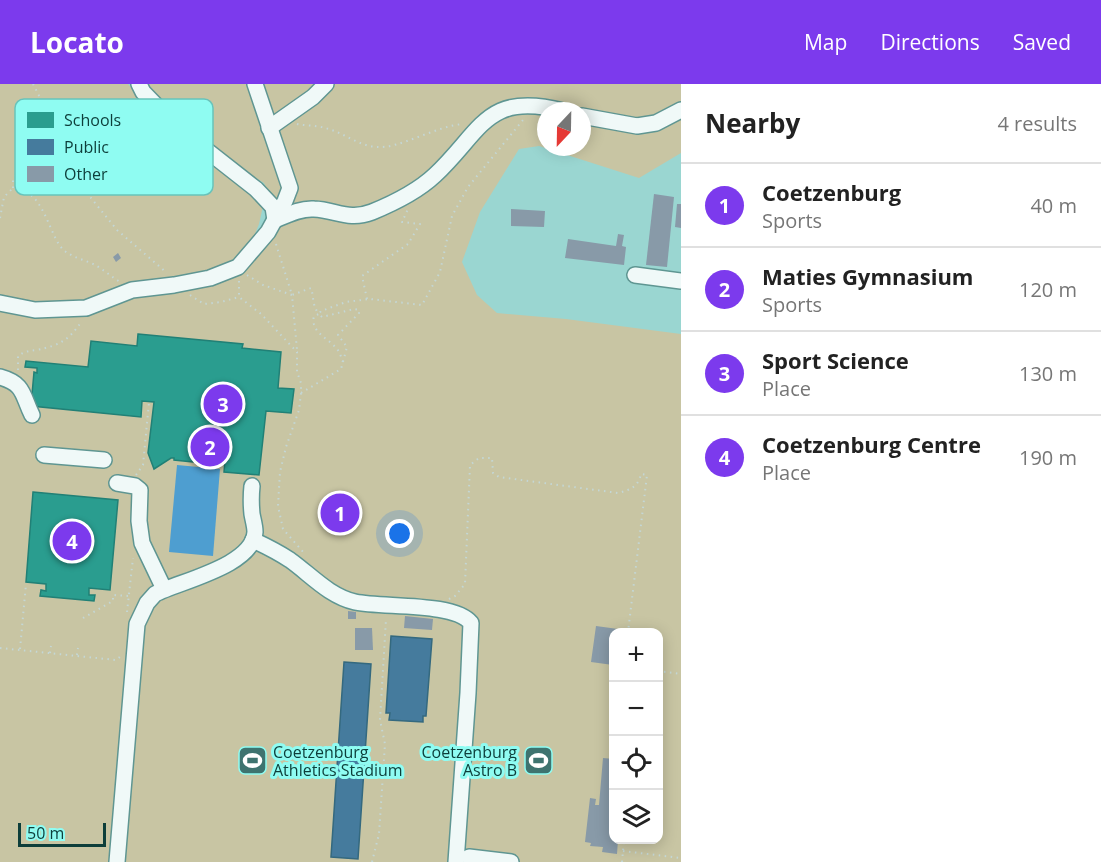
<!DOCTYPE html>
<meta charset="utf-8">
<style>
body{margin:0;font-family:"Open Sans",sans-serif;background:#f2f2f2;color:#222}
.controls{position:absolute;right:18px;bottom:18px;display:grid;overflow:hidden;border-radius:12px;box-shadow:0 3px 15px #0003}
.controls button{width:54px;height:54px;display:grid;place-items:center;padding:0;border:0;border-bottom:2px solid #e0e0e0;background:#fff;color:#222;font:30px sans-serif}
.compass{position:absolute;left:537px;top:18px;width:54px;height:54px;border-radius:50%;background:#fff;box-shadow:0 3px 15px #0003;rotate:202deg}
.scale{position:absolute;left:18px;bottom:15px;width:88px;box-sizing:border-box;padding-left:6px;border:3px solid #0d3e3a;border-top:0;font-size:16px;line-height:21px;white-space:nowrap;color:#0d3e3a;-webkit-text-stroke:4px #8ffcf2;paint-order:stroke}
.you{position:absolute;left:400px;top:450px;width:21px;height:21px;margin:-15px;border:4px solid #fff;border-radius:50%;background:#1a73e8;box-shadow:0 0 0 9px #1a73e833}
.badge{display:grid;place-items:center;width:39px;height:39px;border-radius:50%;background:#7c3aed;color:#fff;font-size:20px;font-weight:700}
.pin{position:absolute;translate:-50% -50%;border:3px solid #fff;box-shadow:0 2px 6px #0006}
.list{margin:0;padding:0;list-style:none}
h2{display:flex;justify-content:space-between;align-items:center;height:78px;margin:0;padding:0 24px;font-size:26px}
h2 small{font-size:20px;font-weight:400;color:#767676}
.list li{display:grid;grid-template-columns:39px 1fr auto;gap:18px;align-items:center;box-sizing:border-box;height:84px;padding:0 24px;border-top:2px solid #e0e0e0}
.list b{display:block;font-size:22px;white-space:nowrap}
.list p{margin:0;font-size:20px;white-space:nowrap;color:#767676}
.list em{font-size:20px;font-style:normal;color:#767676}
.icon{flex:none;width:33px;height:33px;fill:none;stroke:currentColor;stroke-width:2;stroke-linecap:round;stroke-linejoin:round}
.map{position:relative;flex:none;width:681px;height:778px;overflow:hidden}
header{display:flex;align-items:center;gap:36px;box-sizing:border-box;height:84px;padding:0 30px;background:#7c3aed;color:#fff}
header strong{font-size:28px}
nav{display:flex;gap:33px;margin-inline-start:auto;font-size:21px}
main{display:flex}
aside{flex:1;background:#fff}
.map>svg:first-child{display:block}
.green{fill:#c8c5a3;fill-rule:evenodd}
.water{fill:#4e9ed0}
.schools{fill:#2a9d8f;stroke:#218076;stroke-width:1.5}
.public{fill:#457b9d;stroke:#34697f;stroke-width:1.5}
.building{fill:#889aa8}
.lines{fill:none;stroke-linecap:round;stroke-linejoin:round}
.minor-casing{stroke:#5f9692;stroke-width:18}
.path{stroke:#c4d7d5;stroke-width:2;stroke-dasharray:1.5 4.5;stroke-linecap:butt}
.minor{stroke:#f0f9f8;stroke-width:15}
.labels{text-anchor:middle;dominant-baseline:central;stroke-width:6;stroke-linejoin:round;paint-order:stroke}
.poi-label{font-size:16px;fill:#0d3e3a;stroke:#8ffcf2;text-anchor:start}
.key{fill:#8ffcf2;stroke:#68c3bb;stroke-width:1.5}
.key-label{font-size:16px;fill:#0d3e3a}
</style>
<header>
<strong>Locato</strong>
<nav><a>Map</a><a>Directions</a><a>Saved</a></nav>
</header>
<main>
<div class="map">
<svg width="681" height="778" viewBox="0 0 681 778">
<rect width="100%" height="100%" fill="#9ad6d1"/>
<g class="green">
<path d="M0,0H128L150,24L251,107L263,122L259,140L252,157L232,180L194,192L131,199L96,215L55,219L22,218L0,211Z"/>
<path d="M143,0H681V69L639,94L539,62L519,65L480,128L462,178L477,211L497,229L566,235L681,250V778H0V226C14,231 26,233 40,232C70,229 100,216 130,211C166,205 204,210 237,190C257,178 269,158 280,138L264,99L241,85L171,32ZM546,27H582V63H546ZM614,548H658V756H614Z"/>
</g>
<path class="water" d="M177,381L220,385L213,472L169,468Z"/>
<g class="schools">
<path d="M138,250L243,260L242,264L281,268L278,304L294,305L291,329L266,327L259,391L224,388L225,376H223L222,381L174,376V374H171L154,385L148,369L154,318L142,317L141,333L31,322L34,288L37,289V284L25,283L26,277L88,283L91,257L137,262Z"/>
<path d="M33,408L118,416L110,506L89,504V511H95L94,517L40,512L41,506L46,507V500L26,498Z"/>
</g>
<g class="public">
<path d="M391,552L432,555L426,632H423V638L389,636L390,629H386Z"/>
<path d="M344,578L371,580L358,775L331,773Z"/>
</g>
<g class="building">
<path d="M654,110L674,113L667,183L646,181Z"/>
<path d="M677,120H681V144L675,143Z"/>
<path d="M511,125L545,127L544,143L511,142Z"/>
<path d="M618,150L624,151L622,162L626,163L624,181L565,174L568,155L616,162Z"/>
<path d="M118,169L121,174L116,178L113,173Z"/>
<path d="M348,527L356,528V535H348Z"/>
<path d="M405,532L433,535L432,546L404,544Z"/>
<path d="M596,542L618,545L617,548H614L613,581L591,578Z"/>
<path d="M355,544H372L373,566H355Z"/>
<path d="M603,674L614,675V756H618L617,770L602,768L603,763L590,762L591,759L585,758L590,714L596,715L595,721H599Z"/>
</g>
<g class="lines">
<defs>
<g id="minor">
<path d="M139,0L143,8L177,43L256,105L273,123L275,136"/>
<path d="M582,32L637,42L656,39L681,26"/>
<path d="M269,44L313,13L326,0"/>
<path d="M275,136C287,131 301,124 314,125C336,126 349,137 372,128C394,119 418,107 435,91C482,47 486,7 563,27"/>
<path d="M635,191L681,197"/>
<path d="M0,219L35,226L86,224L132,206L174,201L210,194L238,183L268,148L285,117L290,104L255,0"/>
<path d="M0,293C25,300 22,311 32,331"/>
<path d="M44,371L104,376"/>
<path d="M117,399L135,402L140,406L139,437L142,459L164,505"/>
<path d="M253,456C266,462 278,468 290,476C311,491 329,512 355,518C383,524 454,518 471,539L468,609L456,778"/>
<path d="M469,773L511,778"/>
<path d="M117,778L137,540L147,519L155,510C180,497 253,482 255,448C255,442 253,436 252,430C251,420 251,411 252,402"/>
</g>
</defs>
<use href="#minor" class="minor-casing"/>
<g class="path">
<path d="M33,0L48,29V61L117,146L167,189"/>
<path d="M297,40C306,42 316,41 325,44C343,48 358,62 377,63C399,65 436,42 463,40"/>
<path d="M13,104V96L33,66L48,61"/>
<path d="M0,134L4,113L13,104C42,105 47,143 60,162C69,174 85,175 97,182C105,187 112,193 120,198"/>
<path d="M276,160L292,211L311,204C314,213 312,222 319,230L314,232C310,248 328,254 336,264C340,268 341,273 343,278"/>
<path d="M247,191L263,201L292,211L297,266"/>
<path d="M239,197V213L261,230L297,268V288L301,299V309L299,326L286,363L280,388L278,422L283,445L304,469"/>
<path d="M190,211L204,220L221,218L239,213"/>
<path d="M367,215L362,192L408,160L420,140L402,138L408,125"/>
<path d="M18,286V272C25,267 29,267 37,266C60,261 68,257 82,237"/>
<path d="M301,309L341,285L347,263L338,251L359,229V226L354,225L322,233L319,230L321,227L346,218L370,215L422,221L440,188L452,132L468,103L523,36"/>
<path d="M136,391L143,381L149,318"/>
<path d="M449,515L455,512L465,500L470,381L479,374H492L493,389L499,393L618,409C630,406 638,403 641,390L647,391L628,548"/>
<path d="M127,528L133,474"/>
<path d="M83,534L113,517V511L129,512"/>
<path d="M0,564L116,576L121,572"/>
<path d="M20,565L26,500"/>
<path d="M50,569L51,562"/>
<path d="M77,571L78,564"/>
<path d="M658,587L681,590"/>
<path d="M614,624V643"/>
<path d="M623,767L681,774"/>
<path d="M372,778L379,750L385,660L380,636L386,535"/>
<path d="M622,778L624,756"/>
</g>
<use href="#minor" class="minor"/>
</g>
<defs>
<symbol id="stadium-square" viewBox="-11 -11 22 22"><rect x="-9" y="-9" width="18" height="18" rx="4" fill="#3e736f" stroke="#8ffcf2"/><path d="M0-5a6.5 5 0 1 0 0 10a6.5 5 0 1 0 0-10ZM-3.5-1.8h7v3.6h-7Z" fill="#fff"/></symbol>
</defs>
<g fill-rule="evenodd">
<use href="#stadium-square" x="236" y="660" width="33" height="33"/>
<use href="#stadium-square" x="522" y="660" width="33" height="33"/>
</g>
<g class="labels">
<g class="poi-label">
<text x="273" y="668">Coetzenburg<tspan x="273" dy="18">Athletics Stadium</tspan></text>
<text x="517" y="668" text-anchor="end">Coetzenburg<tspan x="517" dy="18">Astro B</tspan></text>
</g>
</g>
<rect x="15" y="15" width="198" height="96" rx="9" class="key"/>
<rect x="27" y="28" width="27" height="16" fill="#2a9d8f"/>
<rect x="27" y="55" width="27" height="16" fill="#457b9d"/>
<rect x="27" y="82" width="27" height="16" fill="#889aa8"/>
<g class="key-label">
<text x="64" y="42">Schools</text>
<text x="64" y="69">Public</text>
<text x="64" y="96">Other</text>
</g>
</svg>
<div class="controls">
<button>+</button>
<button>−</button>
<button><svg class="icon" aria-label="locate" viewBox="0 0 24 24"><circle cx="12" cy="12" r="6"/><path d="M12 2v4M12 18v4M2 12h4M18 12h4"/></svg></button>
<button><svg class="icon" aria-label="layers" viewBox="0 0 24 24"><path d="M12 4l9 5-9 5-9-5zM3 14l9 5 9-5"/></svg></button>
</div>
<svg class="compass" viewBox="-18 -18 36 36"><path d="M0-13l5 13h-10z" fill="#e53935"/><path d="M0 13l5-13h-10z" fill="#767676"/></svg>
<div class="scale">50 m</div>
<div class="you"></div>
<div class="pin badge" style="left:340px;top:429px">1</div>
<div class="pin badge" style="left:210px;top:363px">2</div>
<div class="pin badge" style="left:223px;top:320px">3</div>
<div class="pin badge" style="left:72px;top:457px">4</div>
</div>
<aside>
<h2>Nearby<small>4 results</small></h2>
<ul class="list">
<li><span class="badge">1</span><div><b>Coetzenburg</b><p>Sports</p></div><em>40 m</em></li>
<li><span class="badge">2</span><div><b>Maties Gymnasium</b><p>Sports</p></div><em>120 m</em></li>
<li><span class="badge">3</span><div><b>Sport Science</b><p>Place</p></div><em>130 m</em></li>
<li><span class="badge">4</span><div><b>Coetzenburg Centre</b><p>Place</p></div><em>190 m</em></li>
</ul>
</aside>
</main>
